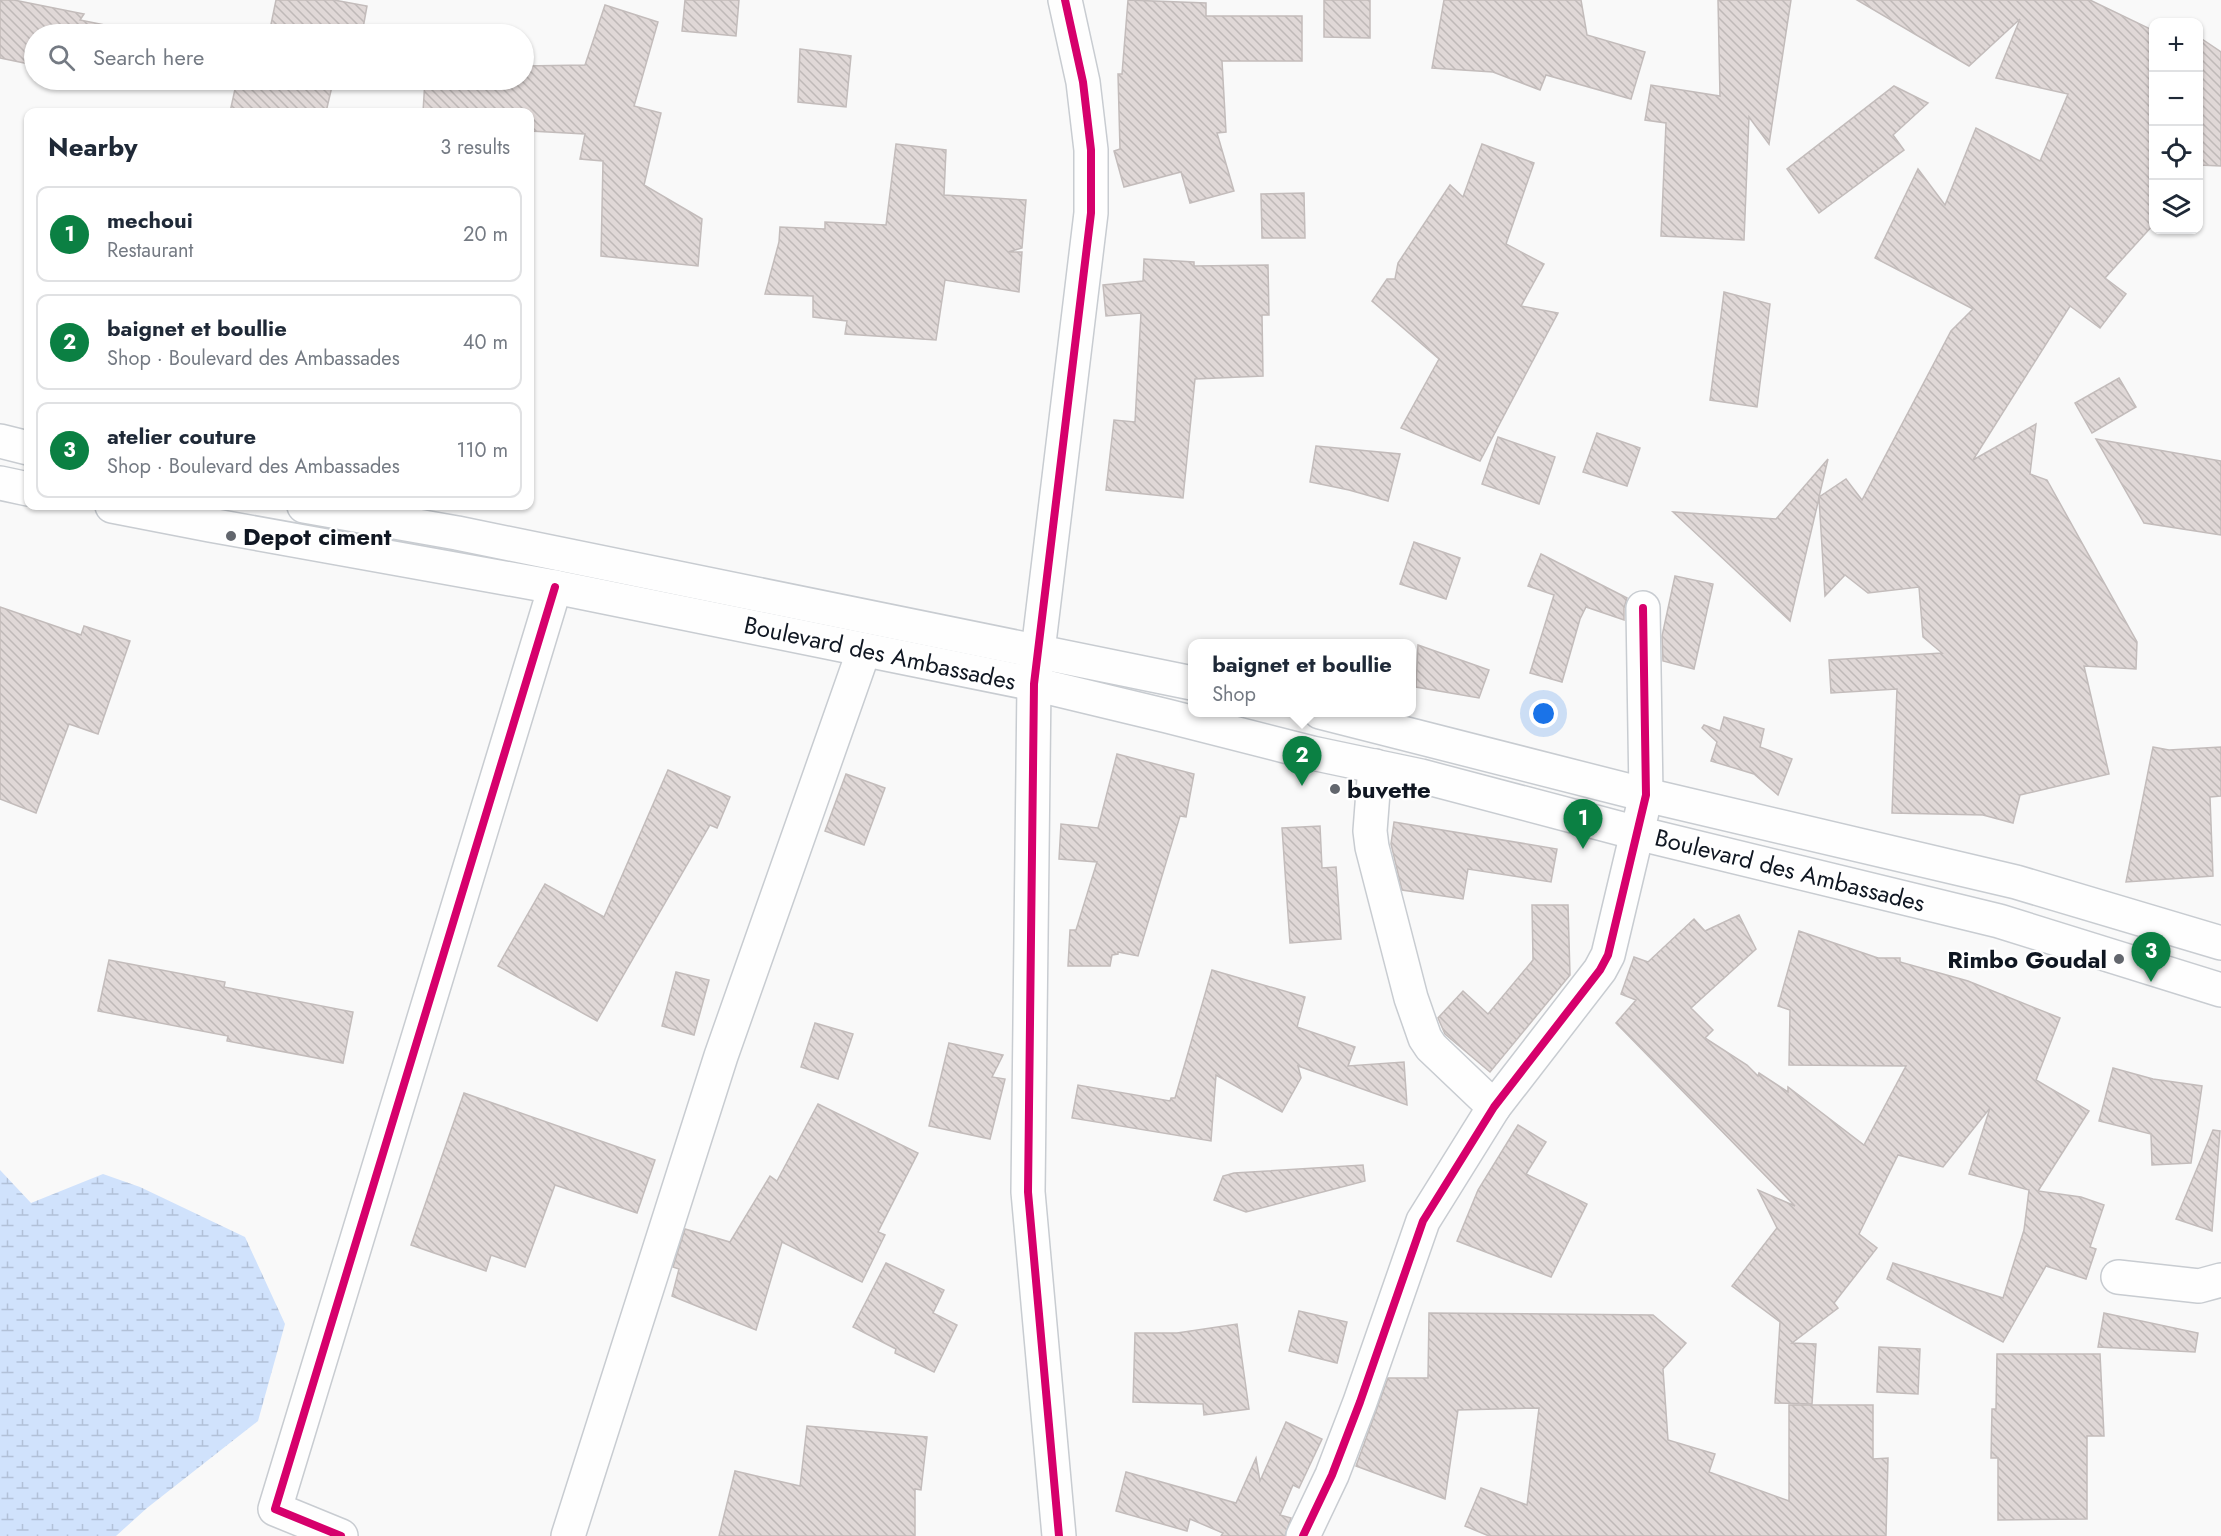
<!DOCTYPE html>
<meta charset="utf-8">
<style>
body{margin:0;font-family:Jost,sans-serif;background:#f2f2f3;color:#1f2937}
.controls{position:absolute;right:18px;top:18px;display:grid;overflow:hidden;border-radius:12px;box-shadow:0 2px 4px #0004}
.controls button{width:54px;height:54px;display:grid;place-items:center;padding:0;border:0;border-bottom:2px solid #e0e1e3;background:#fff;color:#1f2937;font:30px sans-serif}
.you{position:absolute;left:1544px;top:714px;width:21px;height:21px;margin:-15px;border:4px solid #fff;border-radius:50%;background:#1a73e8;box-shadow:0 0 0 9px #1a73e833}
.badge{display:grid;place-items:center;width:39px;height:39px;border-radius:50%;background:#0b8043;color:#fff;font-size:20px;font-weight:700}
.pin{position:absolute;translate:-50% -50px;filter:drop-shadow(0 2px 3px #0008)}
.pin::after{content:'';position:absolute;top:32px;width:21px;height:18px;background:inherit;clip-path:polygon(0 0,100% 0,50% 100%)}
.popup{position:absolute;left:1188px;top:639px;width:228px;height:78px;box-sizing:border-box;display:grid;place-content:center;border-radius:12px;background:#fff;filter:drop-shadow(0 2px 4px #0005);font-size:20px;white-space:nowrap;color:#747a83}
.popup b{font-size:22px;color:#1f2937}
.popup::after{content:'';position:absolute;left:50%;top:100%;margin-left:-12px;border:12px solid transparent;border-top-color:#fff}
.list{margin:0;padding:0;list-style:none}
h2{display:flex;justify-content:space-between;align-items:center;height:78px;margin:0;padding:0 24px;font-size:26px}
h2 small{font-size:20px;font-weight:400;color:#747a83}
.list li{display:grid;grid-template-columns:39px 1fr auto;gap:18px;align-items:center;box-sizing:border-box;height:96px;margin:0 12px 12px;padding:0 12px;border:2px solid #e0e1e3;border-radius:12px}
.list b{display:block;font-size:22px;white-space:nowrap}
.list p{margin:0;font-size:20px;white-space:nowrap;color:#747a83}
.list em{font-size:20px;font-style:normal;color:#747a83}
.icon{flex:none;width:33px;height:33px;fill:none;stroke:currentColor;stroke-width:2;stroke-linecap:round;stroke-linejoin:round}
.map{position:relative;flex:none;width:2221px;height:1536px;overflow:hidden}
.search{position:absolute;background:#fff;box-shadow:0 2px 4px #0004;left:24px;top:24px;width:510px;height:66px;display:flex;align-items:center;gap:15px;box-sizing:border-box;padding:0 21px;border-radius:33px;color:#747a83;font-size:22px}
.panel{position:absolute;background:#fff;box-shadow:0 2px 4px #0004;left:24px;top:108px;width:510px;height:402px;border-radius:12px}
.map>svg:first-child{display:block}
.wetland{fill:url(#wetland-marsh)}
.building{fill:url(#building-back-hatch);stroke:#c3bcbb;stroke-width:1.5}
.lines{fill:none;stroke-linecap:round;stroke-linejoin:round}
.minor-casing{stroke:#c8ccd1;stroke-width:36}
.secondary-casing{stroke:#c8ccd1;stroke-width:36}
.minor{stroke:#fefefe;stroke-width:33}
.secondary{stroke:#fefefe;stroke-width:33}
.cycleway-casing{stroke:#fff;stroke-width:11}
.cycleway{stroke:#d6006c;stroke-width:8}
.poi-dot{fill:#62666d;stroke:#fff;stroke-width:2}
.labels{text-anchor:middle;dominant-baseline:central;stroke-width:4.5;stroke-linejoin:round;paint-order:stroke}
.poi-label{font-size:24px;font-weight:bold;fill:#101722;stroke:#fff;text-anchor:start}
.street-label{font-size:24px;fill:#101722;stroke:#fff}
</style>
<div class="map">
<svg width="2221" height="1536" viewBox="0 0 2221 1536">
<defs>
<pattern id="wetland-marsh" width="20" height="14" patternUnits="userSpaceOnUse" patternTransform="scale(1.5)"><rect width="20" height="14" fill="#d0e2fc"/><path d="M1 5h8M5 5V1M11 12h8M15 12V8" fill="none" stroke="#b2c1d8"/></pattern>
<pattern id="building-back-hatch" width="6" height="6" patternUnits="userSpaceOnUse" patternTransform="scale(1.5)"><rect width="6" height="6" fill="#e0d8d7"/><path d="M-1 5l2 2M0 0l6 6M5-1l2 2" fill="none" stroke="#bfb9b8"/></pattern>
</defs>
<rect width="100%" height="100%" fill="#f9f9f9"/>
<path class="wetland" d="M0,1170L31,1203L103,1174L140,1187L245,1237L285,1324L258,1421L147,1508L116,1536H0Z"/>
<g class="building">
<path d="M0,0H14L84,14L80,20L130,30L129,34H34V65L0,58Z"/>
<path d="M276,0H334L367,6L362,34H269Z"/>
<path d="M685,0H739L736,36L682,31Z"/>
<path d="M1128,0L1206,3V16H1302V61H1222L1226,132L1217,133L1234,191L1190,203L1181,172L1124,187L1114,151L1120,149L1118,74H1122Z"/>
<path d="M1324,0H1370V38L1324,37Z"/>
<path d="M1444,0H1581L1587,35L1645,52L1631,99L1546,75L1540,90L1493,72L1432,68Z"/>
<path d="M1718,0H1791L1769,144L1749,117L1744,240L1661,236L1666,123L1645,120L1651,85L1720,96Z"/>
<path d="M1857,0H2090L2150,29L2154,26V224L2105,278L2126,294L2100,328L2070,306L1973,460L2036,424L2030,474L2047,480L2137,642L2136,669L2084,666L2109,774L2020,795L2013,823L1983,815L1892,813L1897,689L1831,693L1829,660L1942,653L1923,637L1919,587L1868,593L1845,575L1825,596L1819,498L1790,621L1673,512L1776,519L1828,459L1819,497L1846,479L1862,500L1951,331L1973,309L1875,258L1918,169L1945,205L1976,128L2040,161L2068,94L1996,78L2020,19L1969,66Z"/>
<path d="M605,5L658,22L634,106L661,113L644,185L702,219L698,266L601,256L603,161L580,159L585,134L530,131V112H423L425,80H524V66L585,65Z"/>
<path d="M2199,37L2221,52V166L2199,165Z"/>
<path d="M800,49L851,56L846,107L798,102Z"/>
<path d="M237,80H354L353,85L333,82L326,112H230Z"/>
<path d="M1894,86L1928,103L1893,135L1904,150L1819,213L1787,169Z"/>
<path d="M896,144L946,150L944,195L1026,200L1022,248L1008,252H1022L1019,292L945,280L936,340L845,334L847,321L813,317V296L765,294L779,242L780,227L825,229V222L886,225Z"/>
<path d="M1482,144L1534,163L1506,244L1544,264L1521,306L1558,313L1480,461L1401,428L1439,359L1372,301L1387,279H1395L1398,263L1450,185L1463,197Z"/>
<path d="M1304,193L1305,238H1262L1261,194Z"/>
<path d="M1144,259L1194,262V266L1268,265L1269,315H1262L1263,376L1195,379L1183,498L1106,490L1114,420L1135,422L1141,313L1106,316L1103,285L1143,281Z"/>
<path d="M1724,292L1770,304L1757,407L1710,400Z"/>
<path d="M2119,378L2136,407L2092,433L2075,403Z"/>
<path d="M1597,433L1640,448L1627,486L1583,472Z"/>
<path d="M1498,437L1555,457L1539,504L1482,484Z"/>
<path d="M2096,439L2221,461V535L2144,523Z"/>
<path d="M1316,446L1400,454L1388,501L1349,490L1310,482Z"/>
<path d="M1414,542L1460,558L1446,599L1400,584Z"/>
<path d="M1541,554L1627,598L1624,608V620L1586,607L1580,619L1562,682L1530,673L1554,595L1528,586Z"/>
<path d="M1675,576L1713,584L1694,669L1663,661L1662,636Z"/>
<path d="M0,607L81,635L84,626L130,641L98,734L69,724L36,813L0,799Z"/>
<path d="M1418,645L1489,670L1479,698L1416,687Z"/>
<path d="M1724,717L1764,729L1760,747L1792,759L1778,795L1754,774L1711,761L1717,742L1702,728L1704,725L1720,731Z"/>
<path d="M2153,747L2169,750L2221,747V796L2210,797L2213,876L2126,882Z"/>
<path d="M1117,754L1194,774L1186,817L1180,816L1138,956L1118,952V954L1112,955L1110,966H1068L1070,930H1076L1097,862L1059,859L1061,824L1098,828Z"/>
<path d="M668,770L730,797L717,828L710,825L597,1021L498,966L545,884L604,917Z"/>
<path d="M846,774L885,788L864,845L825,831Z"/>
<path d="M1394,822L1557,849L1551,882L1468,869L1463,899L1402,890L1391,844Z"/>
<path d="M1320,826L1322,868L1336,867L1341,939L1290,943L1282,828Z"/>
<path d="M1532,905H1568L1570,975L1490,1072L1445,1034L1438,1018L1463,991L1488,1014L1533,960Z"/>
<path d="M1739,915L1756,949L1691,1008L1713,1030L1705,1038L1747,1065L1758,1076L1759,1073L1788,1092V1087L1864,1145L1906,1066L1789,1065L1790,1010L1778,1006L1799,931L1878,958H1900V962L1968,981L2060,1018L2036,1080L2089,1111L2038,1191L2081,1197L2104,1205L2090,1247L2096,1249L2086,1279L2046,1266L2003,1342L1887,1279L1893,1263L2003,1298L2024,1230L2029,1190L1969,1174L1990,1108L1943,1167L1898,1155L1859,1234L1877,1248L1834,1303L1838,1308L1792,1343L1816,1344L1812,1404L1775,1403L1780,1322L1732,1286L1777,1228L1758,1190L1795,1206L1616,1023L1636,1000L1621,994L1634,957L1648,962L1694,919L1705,931Z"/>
<path d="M109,960L225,982L224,987L353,1012L343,1063L227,1041L228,1036L98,1011Z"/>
<path d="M1212,970L1305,997L1297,1027L1355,1047L1348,1066L1404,1062L1407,1105L1298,1066L1301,1078L1282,1112L1216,1075L1211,1141L1072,1118L1078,1085L1170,1101L1171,1098H1175Z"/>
<path d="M676,972L709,980L694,1035L662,1026Z"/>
<path d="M815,1023L853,1034L838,1079L801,1067Z"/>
<path d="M949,1043L1003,1055L992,1077L1005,1079L990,1139L929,1126Z"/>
<path d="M2113,1068L2153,1079L2202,1086L2191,1163L2152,1165L2151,1134L2099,1121Z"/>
<path d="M464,1093L655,1160L637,1213L555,1185L525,1267L491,1255L486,1271L411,1245Z"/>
<path d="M818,1104L918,1153L878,1232L885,1235L862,1282L782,1242L756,1330L672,1296L679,1269L673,1267L685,1229L730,1242L770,1176L777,1181Z"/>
<path d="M1518,1125L1546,1142L1526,1174L1587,1204L1551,1277L1457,1241L1478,1190Z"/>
<path d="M2213,1130L2220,1131L2212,1231L2176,1219Z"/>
<path d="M1363,1165L1365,1181L1246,1212L1214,1200L1223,1176L1234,1173Z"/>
<path d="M886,1263L944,1290L933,1313L957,1325L934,1372L895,1353L896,1349L853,1327Z"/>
<path d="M1299,1311L1347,1322L1337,1363L1289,1351Z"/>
<path d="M1429,1313L1653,1315L1686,1343L1663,1369L1668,1440L1715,1454L1709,1472L1789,1501V1405H1873V1459L1888,1458L1886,1536H1489L1465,1526L1481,1488L1527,1505L1539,1408L1458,1410L1445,1499L1356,1466L1388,1378H1428Z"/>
<path d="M2104,1313L2198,1333L2195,1352L2098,1347Z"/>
<path d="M1237,1324L1249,1409L1204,1415L1203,1404L1133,1402L1135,1333H1177Z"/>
<path d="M1879,1347L1920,1349L1918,1394L1877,1392Z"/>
<path d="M1997,1354H2100L2104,1436H2087V1519L1998,1520V1458H1991L1992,1409H1996Z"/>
<path d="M1286,1422L1322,1439L1299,1488L1293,1485L1280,1515L1291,1518L1285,1536H1221L1223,1533L1190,1519L1187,1531L1116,1511L1126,1472L1236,1503L1256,1458L1260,1481Z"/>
<path d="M807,1426L927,1437L921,1490L915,1489V1536H719L735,1471L800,1486Z"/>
</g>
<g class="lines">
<defs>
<g id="minor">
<path d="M1375,766L1370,831L1372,847L1411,998L1425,1038L1431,1047L1494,1107"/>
<path d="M2118,1277L2199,1286L2221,1280"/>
<path d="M341,1536L275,1509L555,587"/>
<path d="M568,1536L721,1056L864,650"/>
<path d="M1059,1536L1028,1192L1034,684L1091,213V150L1083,82L1065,0"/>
<path d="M1303,1536L1332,1475L1360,1402L1423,1221L1494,1107L1600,970L1608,955L1646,795L1643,608"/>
</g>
<g id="secondary">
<path d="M0,441L28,448"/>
<path d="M0,483L28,489"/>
<path d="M112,506L210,525L555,587L1034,684L1167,716L1312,753L1421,776L1637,833L1999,921L2221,990"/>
<path d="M304,506L457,533L1192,683"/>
<path d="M1320,712L1646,795L2016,882L2221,943"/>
</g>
</defs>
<use href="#minor" class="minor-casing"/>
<use href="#secondary" class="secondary-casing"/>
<use href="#minor" class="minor"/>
<use href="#secondary" class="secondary"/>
<defs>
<g id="cycleway">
<path d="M341,1536L275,1509L555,587"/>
<path d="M1059,1536L1028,1192L1034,684L1091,213V150L1083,82L1065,0"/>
<path d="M1303,1536L1332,1475L1360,1402L1423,1221L1494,1107L1600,970L1608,955L1646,795L1643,608"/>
</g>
</defs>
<use href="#cycleway" class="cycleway-casing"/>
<use href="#cycleway" class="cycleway"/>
</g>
<g class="poi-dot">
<circle cx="231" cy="536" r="6"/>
<circle cx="1335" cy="789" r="6"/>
<circle cx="2119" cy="959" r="6"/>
</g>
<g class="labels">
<g class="poi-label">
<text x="243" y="536">Depot ciment</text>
<text x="1347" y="789">buvette</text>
<text x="2107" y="959" text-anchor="end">Rimbo Goudal</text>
</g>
<g class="street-label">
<text transform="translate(880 653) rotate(12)">Boulevard des Ambassades</text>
<text transform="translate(1790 870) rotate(14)">Boulevard des Ambassades</text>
</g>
</g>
</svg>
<div class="controls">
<button>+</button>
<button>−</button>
<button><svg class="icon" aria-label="locate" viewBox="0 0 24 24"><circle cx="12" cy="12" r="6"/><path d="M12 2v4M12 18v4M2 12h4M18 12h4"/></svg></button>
<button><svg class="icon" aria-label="layers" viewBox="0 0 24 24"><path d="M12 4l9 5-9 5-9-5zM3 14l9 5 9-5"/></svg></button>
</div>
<div class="you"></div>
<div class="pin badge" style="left:1583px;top:849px">1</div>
<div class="pin badge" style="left:1302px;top:786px">2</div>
<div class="popup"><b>baignet et boullie</b>Shop</div>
<div class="pin badge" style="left:2151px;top:982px">3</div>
<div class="search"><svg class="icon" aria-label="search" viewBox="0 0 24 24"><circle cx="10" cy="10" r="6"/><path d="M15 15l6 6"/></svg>Search here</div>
<section class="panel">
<h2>Nearby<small>3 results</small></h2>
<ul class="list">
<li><span class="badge">1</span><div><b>mechoui</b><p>Restaurant</p></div><em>20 m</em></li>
<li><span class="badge">2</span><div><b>baignet et boullie</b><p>Shop · Boulevard des Ambassades</p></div><em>40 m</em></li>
<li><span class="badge">3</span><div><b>atelier couture</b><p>Shop · Boulevard des Ambassades</p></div><em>110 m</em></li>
</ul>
</section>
</div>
